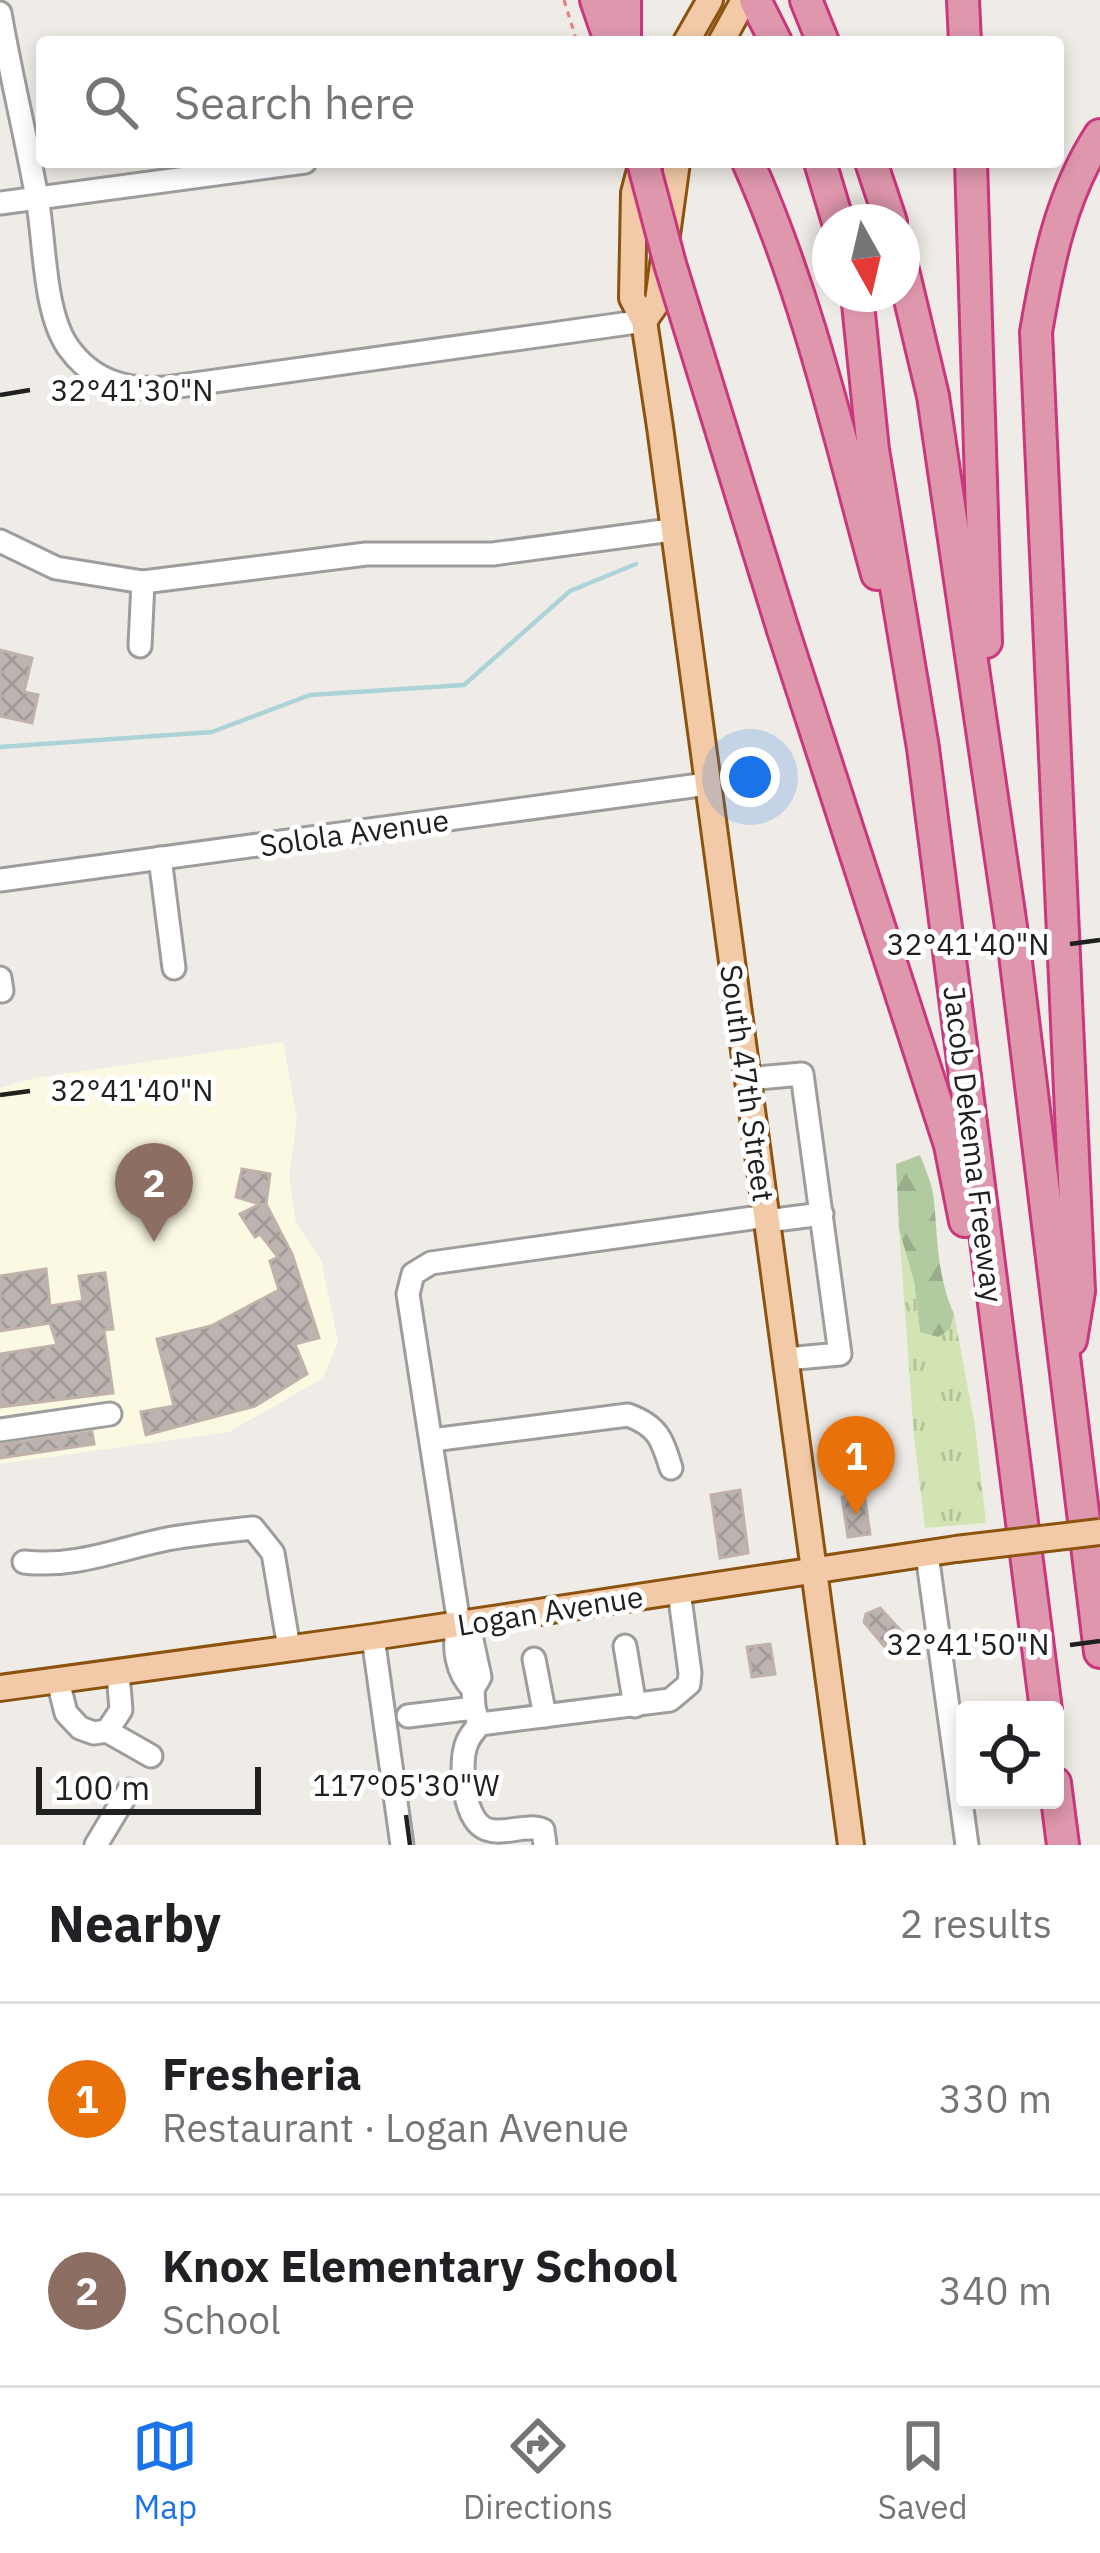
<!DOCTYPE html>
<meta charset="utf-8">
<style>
body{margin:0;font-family:"IBM Plex Sans",sans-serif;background:#f6f6f6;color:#202124}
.controls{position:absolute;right:36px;bottom:36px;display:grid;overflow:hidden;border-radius:12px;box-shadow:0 6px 18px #0003}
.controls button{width:108px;height:108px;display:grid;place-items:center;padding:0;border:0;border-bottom:3px solid #e0e0e0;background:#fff;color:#202124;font:60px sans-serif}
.compass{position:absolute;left:812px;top:204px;width:108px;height:108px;border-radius:50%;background:#fff;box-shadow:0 6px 18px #0003;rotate:172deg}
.scale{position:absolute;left:36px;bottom:30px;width:225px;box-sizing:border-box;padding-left:12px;border:6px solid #202020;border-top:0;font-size:33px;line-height:42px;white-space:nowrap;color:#202020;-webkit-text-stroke:9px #fff;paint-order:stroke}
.you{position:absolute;left:750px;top:777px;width:42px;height:42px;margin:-30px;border:9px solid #fff;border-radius:50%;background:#1a73e8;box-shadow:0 0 0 18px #1a73e833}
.badge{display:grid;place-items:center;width:78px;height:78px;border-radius:50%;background:#1a73e8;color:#fff;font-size:39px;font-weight:700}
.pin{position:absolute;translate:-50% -99px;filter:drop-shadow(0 3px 6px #0008)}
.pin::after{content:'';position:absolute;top:63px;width:42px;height:36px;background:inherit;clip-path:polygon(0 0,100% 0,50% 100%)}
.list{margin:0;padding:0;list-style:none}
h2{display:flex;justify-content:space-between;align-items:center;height:156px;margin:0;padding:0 48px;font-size:51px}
h2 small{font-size:39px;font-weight:400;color:#757577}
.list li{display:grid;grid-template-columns:78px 1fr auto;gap:36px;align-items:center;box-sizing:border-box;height:192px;padding:0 48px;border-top:3px solid #e0e0e0}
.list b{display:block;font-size:45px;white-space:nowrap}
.list p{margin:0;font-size:39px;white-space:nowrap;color:#757577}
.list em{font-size:39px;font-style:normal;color:#757577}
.icon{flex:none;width:66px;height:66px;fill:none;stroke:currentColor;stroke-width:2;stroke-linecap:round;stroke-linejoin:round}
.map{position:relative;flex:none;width:1100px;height:1845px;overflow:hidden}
.search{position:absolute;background:#fff;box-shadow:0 6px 18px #0003;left:36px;right:36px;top:36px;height:132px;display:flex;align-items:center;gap:30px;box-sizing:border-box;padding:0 42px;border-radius:12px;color:#757577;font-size:45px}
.sheet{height:540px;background:#fff}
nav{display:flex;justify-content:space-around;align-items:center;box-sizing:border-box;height:168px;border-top:3px solid #e0e0e0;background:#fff;font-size:33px;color:#757577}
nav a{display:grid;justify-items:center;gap:6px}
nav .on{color:#1a73e8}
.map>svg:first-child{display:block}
.education{fill:#fcf9e3}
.grass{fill:url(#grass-tufts)}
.forest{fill:url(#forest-firs)}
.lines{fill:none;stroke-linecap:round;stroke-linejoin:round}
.stream{stroke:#acd4d8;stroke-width:4.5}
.building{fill:url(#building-cross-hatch);stroke:#c0b1ab;stroke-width:3}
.minor-casing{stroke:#9d9d9d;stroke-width:27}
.major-casing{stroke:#8c530f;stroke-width:30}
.highway-casing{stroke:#ca377c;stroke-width:36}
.path{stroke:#ec7b7d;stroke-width:3;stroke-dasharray:6 6;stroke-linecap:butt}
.minor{stroke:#fff;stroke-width:21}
.major{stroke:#f3caa8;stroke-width:24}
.highway{stroke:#df97ad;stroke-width:30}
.major-bridge-casing{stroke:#8c530f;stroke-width:30;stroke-linecap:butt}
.highway-bridge-casing{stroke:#ca377c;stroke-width:36;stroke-linecap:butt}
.major-bridge{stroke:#f3caa8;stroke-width:24}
.highway-bridge{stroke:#df97ad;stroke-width:30}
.ticks{fill:none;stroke:#202020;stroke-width:4.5}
.labels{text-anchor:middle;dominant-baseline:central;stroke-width:10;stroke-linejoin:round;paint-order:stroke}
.street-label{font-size:30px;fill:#202020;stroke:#fff}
.ticks-label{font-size:30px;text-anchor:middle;fill:#202020;stroke:#fff;stroke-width:10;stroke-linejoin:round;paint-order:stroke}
</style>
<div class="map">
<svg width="1100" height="1845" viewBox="0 0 1100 1845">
<defs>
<pattern id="grass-tufts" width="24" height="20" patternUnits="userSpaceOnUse" patternTransform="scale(3)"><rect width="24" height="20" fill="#d1e4b2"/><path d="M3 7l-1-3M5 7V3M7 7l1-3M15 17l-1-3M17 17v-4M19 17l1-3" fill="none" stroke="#b3c399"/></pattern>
<pattern id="forest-firs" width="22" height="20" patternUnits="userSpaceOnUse" patternTransform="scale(3)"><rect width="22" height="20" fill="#b2caa0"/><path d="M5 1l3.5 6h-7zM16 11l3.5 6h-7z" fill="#99ad8a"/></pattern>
<pattern id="building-cross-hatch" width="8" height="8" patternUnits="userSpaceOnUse" patternTransform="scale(3)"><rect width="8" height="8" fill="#bcb4b0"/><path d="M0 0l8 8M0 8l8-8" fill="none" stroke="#a19a97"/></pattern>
</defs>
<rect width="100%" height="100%" fill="#efece7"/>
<path class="education" d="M283,1042L297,1119L289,1175L296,1223L321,1260L338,1342L323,1378L229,1432L0,1464V1088L35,1078Z"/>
<path class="grass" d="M899,1229L914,1281L920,1332L950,1329L954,1314L975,1426L986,1523L925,1528L914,1437Z"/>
<path class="forest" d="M920,1155C925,1169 933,1185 934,1201C938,1242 937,1276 954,1314L950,1329L938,1337L920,1332L914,1281L899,1229L896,1164Z"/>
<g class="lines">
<path class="stream" d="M0,747L212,732L310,695L464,685L570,591L636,564"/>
</g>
<g class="building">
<path d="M0,650L32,658L24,692L38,695L32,723L0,716Z"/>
<path d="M242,1169L270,1174L266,1204L292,1254L319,1338L295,1344L307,1374L255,1406L146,1435L141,1412L174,1406L157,1339L211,1326L279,1290L270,1261L278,1257L260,1234L255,1237L240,1214L260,1204L236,1197Z"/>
<path d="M46,1269L50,1306L83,1301L79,1276L105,1273L113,1329L104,1330L113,1393L0,1407V1354L57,1345L50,1323L0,1331V1276Z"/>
<path d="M92,1432L94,1444L0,1458V1445Z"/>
<path d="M740,1490L748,1553L720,1558L711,1495Z"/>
<path d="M864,1494L870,1534L848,1537L842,1497Z"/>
<path d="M880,1608L902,1632L885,1647L864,1622L866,1614Z"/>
<path d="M770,1644L775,1674L752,1677L747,1647Z"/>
</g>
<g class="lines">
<defs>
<g id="minor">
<path d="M0,13C11,77 27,140 38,204C45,246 44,312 68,347C92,381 126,391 165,388L644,321"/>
<path d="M0,203L305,162"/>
<path d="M0,541L56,568L143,582L366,554H493L671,530"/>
<path d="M140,646L143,582"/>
<path d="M160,858L174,968"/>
<path d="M0,880L707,784"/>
<path d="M0,978L2,991"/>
<path d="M747,1079L802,1074L840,1354L786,1359"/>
<path d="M767,1221L822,1214"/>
<path d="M0,1430L110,1414"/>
<path d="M432,1440L628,1415C658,1426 662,1439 671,1468"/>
<path d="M927,1554L967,1845"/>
<path d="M24,1562C75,1568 118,1549 167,1539C195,1534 224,1531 253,1528L273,1553L289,1648"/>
<path d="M459,1624L472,1640L480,1677L473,1689L474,1708"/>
<path d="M373,1637L402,1845"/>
<path d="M625,1646L635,1706"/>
<path d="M534,1659L545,1716"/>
<path d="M58,1681L66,1713L80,1728L94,1733L107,1731L151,1756"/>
<path d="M473,1689C456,1672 452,1646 459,1624L408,1294L413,1274L431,1263L766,1216"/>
<path d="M408,1716L474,1708L477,1718"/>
<path d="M107,1731L121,1710L118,1673"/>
<path d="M96,1845L129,1790"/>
<path d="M545,1845L543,1830C525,1823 504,1836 486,1829C464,1820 460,1769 465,1749C467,1739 473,1732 480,1724L670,1700L689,1684L690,1673L679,1591"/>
</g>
<g id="major">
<path d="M686,42L710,0"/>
<path d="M721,42L744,0"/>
<path d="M642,162L634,193L632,298L644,321L660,427L851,1845"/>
<path d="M644,321L658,301L677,162"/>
<path d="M0,1688L373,1637L956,1549"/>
</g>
<g id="highway">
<path d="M596,0L606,29L617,42"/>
<path d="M755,0L776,42"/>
<path d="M806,0L823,42"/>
<path d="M963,0L965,42"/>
<path d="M625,42V0"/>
<path d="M748,162C807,294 839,435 877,574"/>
<path d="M820,162L838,222"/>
<path d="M871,162L891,222"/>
<path d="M971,162L986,642"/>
<path d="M902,266L933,396L1015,954L1100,1652"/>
<path d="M857,294L873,450L923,748L1046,1710"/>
<path d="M783,630L950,1145L965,1221"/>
<path d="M1071,1340L1079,1291L1036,332C1048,262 1061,195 1100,135"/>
<path d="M1055,1783L1063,1845"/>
</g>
</defs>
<use href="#minor" class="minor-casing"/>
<use href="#major" class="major-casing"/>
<use href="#highway" class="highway-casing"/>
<path class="path" d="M564,0L577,42"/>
<use href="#minor" class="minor"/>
<use href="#major" class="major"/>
<use href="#highway" class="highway"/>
<defs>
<path id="major-bridge" d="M956,1549L1100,1532"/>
<path id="highway-bridge" d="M643,162L670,264L783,630"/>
</defs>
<use href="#major-bridge" class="major-bridge-casing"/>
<use href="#highway-bridge" class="highway-bridge-casing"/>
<use href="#major-bridge" class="major-bridge"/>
<use href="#highway-bridge" class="highway-bridge"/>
</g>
<path class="ticks" d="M0,395L30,390M1070,944L1100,940M0,1095L30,1091M1070,1645L1100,1641M406,1815L410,1845"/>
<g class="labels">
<g class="street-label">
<text transform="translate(354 832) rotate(-8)">Solola Avenue</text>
<text transform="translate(748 1083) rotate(82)">South 47th Street</text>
<text transform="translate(974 1144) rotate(83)">Jacob Dekema Freeway</text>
<text transform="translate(550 1610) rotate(-9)">Logan Avenue</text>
</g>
</g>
<g class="ticks-label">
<text x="132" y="401">32°41'30"N</text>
<text x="968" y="955">32°41'40"N</text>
<text x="132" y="1101">32°41'40"N</text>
<text x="968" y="1655">32°41'50"N</text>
<text x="406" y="1796">117°05'30"W</text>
</g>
</svg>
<div class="controls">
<button><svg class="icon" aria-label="locate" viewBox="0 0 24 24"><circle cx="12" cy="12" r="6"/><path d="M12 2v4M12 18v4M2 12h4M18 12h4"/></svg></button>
</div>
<svg class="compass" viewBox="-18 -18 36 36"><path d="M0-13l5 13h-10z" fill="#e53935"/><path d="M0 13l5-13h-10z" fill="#757577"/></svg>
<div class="scale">100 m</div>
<div class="you"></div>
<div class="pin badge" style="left:856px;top:1515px;background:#e8710a">1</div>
<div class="pin badge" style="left:154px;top:1242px;background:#8d6e63">2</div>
<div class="search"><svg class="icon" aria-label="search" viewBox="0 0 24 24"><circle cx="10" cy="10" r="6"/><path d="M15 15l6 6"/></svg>Search here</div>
</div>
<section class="sheet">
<h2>Nearby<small>2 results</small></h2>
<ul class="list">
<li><span class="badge" style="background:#e8710a">1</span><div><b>Fresheria</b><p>Restaurant · Logan Avenue</p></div><em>330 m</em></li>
<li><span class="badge" style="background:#8d6e63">2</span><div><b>Knox Elementary School</b><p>School</p></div><em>340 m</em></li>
</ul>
</section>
<nav>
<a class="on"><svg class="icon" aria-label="map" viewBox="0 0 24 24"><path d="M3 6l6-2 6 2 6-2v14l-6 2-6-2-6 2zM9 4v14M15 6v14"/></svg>Map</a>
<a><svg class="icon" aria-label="directions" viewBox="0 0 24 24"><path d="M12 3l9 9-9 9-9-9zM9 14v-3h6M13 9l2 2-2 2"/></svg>Directions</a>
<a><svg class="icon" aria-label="saved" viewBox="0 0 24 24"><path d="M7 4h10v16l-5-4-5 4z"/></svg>Saved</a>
</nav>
